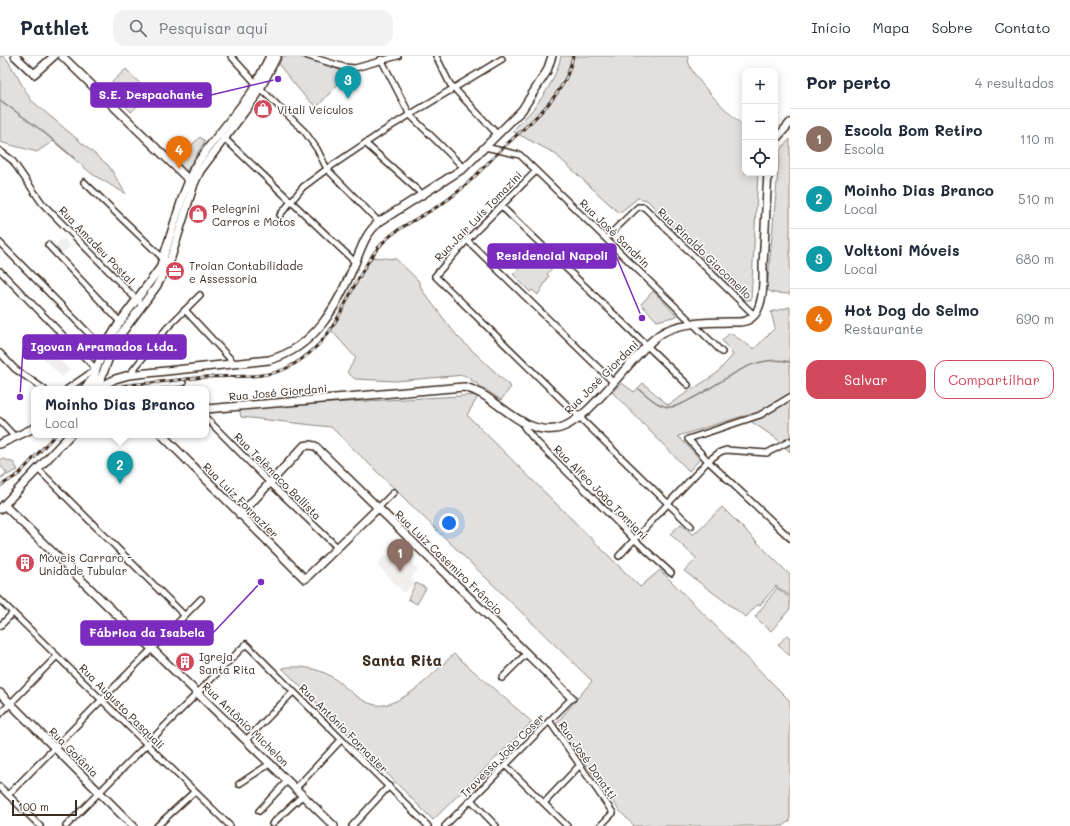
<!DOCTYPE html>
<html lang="pt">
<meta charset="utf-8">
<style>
body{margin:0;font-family:Mali,sans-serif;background:#f2f2f3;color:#1f2937}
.controls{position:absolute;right:12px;top:12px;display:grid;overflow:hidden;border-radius:8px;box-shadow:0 2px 10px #0003}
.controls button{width:36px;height:36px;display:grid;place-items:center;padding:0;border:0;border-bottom:1px solid #e0e1e3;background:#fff;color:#1f2937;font:20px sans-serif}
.scale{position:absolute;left:12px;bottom:10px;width:65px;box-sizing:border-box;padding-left:4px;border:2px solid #3b2a1e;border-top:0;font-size:11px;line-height:14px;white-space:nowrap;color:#3b2a1e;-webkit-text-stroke:3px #fff;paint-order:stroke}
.you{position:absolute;left:449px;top:467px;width:14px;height:14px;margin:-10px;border:3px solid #fff;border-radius:50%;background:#1a73e8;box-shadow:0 0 0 6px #1a73e833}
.badge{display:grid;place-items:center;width:26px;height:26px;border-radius:50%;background:#d1495b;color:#fff;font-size:13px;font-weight:700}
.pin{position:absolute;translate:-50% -33px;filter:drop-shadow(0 1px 2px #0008)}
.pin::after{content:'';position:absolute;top:21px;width:14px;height:12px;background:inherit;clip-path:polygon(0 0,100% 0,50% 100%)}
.popup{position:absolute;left:31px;top:330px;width:178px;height:52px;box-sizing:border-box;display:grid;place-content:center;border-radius:8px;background:#fff;filter:drop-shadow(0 1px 3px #0005);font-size:13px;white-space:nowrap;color:#747a83}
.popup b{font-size:15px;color:#1f2937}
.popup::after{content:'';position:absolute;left:50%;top:100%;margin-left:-8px;border:8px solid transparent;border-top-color:#fff}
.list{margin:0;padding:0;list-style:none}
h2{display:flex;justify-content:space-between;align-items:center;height:52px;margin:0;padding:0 16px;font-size:17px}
h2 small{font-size:13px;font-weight:400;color:#747a83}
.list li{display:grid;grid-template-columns:26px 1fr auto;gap:12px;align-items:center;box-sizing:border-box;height:60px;padding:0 16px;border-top:1px solid #e0e1e3}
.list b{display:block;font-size:15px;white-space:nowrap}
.list p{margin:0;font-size:13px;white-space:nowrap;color:#747a83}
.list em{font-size:13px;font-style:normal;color:#747a83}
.actions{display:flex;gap:8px;padding:12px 16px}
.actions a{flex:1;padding:9px 0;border:1px solid #d1495b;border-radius:12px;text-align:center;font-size:14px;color:#d1495b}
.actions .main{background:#d1495b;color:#fff}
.icon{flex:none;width:22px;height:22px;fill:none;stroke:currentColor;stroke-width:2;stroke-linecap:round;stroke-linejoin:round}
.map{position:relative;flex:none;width:790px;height:770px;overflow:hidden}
header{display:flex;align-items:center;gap:24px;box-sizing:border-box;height:56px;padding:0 20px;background:#fff;border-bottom:1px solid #e0e1e3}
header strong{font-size:19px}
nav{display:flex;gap:22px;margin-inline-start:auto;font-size:14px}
.search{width:280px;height:36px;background:#f2f2f3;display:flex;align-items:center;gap:10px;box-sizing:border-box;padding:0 14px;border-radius:12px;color:#747a83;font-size:15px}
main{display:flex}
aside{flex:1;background:#fff}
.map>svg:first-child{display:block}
.built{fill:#f1efee}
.green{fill:#e2e0de;stroke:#8e857e}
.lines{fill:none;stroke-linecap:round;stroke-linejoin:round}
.stream{stroke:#887e77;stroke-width:1.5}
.street-casing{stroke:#3b2a1e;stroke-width:8}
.secondary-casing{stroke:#3b2a1e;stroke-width:10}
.street{stroke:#fff;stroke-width:5}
.secondary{stroke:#fff;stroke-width:7}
.rail-casing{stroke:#3b2a1e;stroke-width:3}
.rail{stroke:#fff;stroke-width:1.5;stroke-dasharray:4.5;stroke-linecap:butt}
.labels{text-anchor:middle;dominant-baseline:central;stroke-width:3;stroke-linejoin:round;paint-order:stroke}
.poi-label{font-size:11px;fill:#3b2a1e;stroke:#fff;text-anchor:start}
.street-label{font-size:11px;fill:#3b2a1e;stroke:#fff}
.district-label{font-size:15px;font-weight:bold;fill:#3b2a1e;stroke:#fff}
.leader{fill:none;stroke:#7b2cbf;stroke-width:1.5}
.callout-dot{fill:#7b2cbf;stroke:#fff;stroke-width:1.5}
.callout{fill:#7b2cbf;stroke:#7b2cbf;stroke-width:1.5}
.callout-label{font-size:12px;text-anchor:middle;font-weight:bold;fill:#fff}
</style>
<header>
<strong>Pathlet</strong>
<div class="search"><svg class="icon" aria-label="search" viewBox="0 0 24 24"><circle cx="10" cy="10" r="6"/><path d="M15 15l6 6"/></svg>Pesquisar aqui</div>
<nav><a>Início</a><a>Mapa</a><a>Sobre</a><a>Contato</a></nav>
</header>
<main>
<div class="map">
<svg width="790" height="770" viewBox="0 0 790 770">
<rect width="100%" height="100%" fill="#fff"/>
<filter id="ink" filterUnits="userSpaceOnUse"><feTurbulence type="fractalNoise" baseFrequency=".025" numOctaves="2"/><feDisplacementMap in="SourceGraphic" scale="8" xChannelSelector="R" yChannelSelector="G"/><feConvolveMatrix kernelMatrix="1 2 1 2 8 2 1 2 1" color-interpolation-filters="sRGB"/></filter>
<g filter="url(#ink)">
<g class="built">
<path d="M63,182L71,190L60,200L53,192Z"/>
<path d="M50,295L70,314L62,321L43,302Z"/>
<path d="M405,498L418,514L411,522L415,527L404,537L377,509L385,499L395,507Z"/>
</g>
<g class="green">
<path d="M0,0H4L8,5L31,44L109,110L126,138L92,118L53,85L37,96L0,86Z"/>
<path d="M282,0H297L348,17L317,51L306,42L279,9Z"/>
<path d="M561,0H688C685,18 732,59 745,72V117H758L751,244H745L647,144L638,142L619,157L554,97L512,75C534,54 554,31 561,0Z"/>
<path d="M126,13L150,38L131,56L108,30Z"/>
<path d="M200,81L205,85L186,116L175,105Z"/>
<path d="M790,83V238L774,237L767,234L780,94Z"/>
<path d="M538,194L555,209L547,218L549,220L538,239L532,234L530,236L513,218Z"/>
<path d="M371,201L396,203L418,224L422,234L457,280L511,331L501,344L464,319L396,325L355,323L347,316L356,302L331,274Z"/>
<path d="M653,235L677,260L657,265L641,248Z"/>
<path d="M790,251V396L777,383L743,360L678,380L700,403L689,415L612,336L622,327L634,336L643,327L668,349L716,318L733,299L722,284L730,277L754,293L775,272L771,256Z"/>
<path d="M479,339L467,359L640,531L660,514L790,645V766H787L784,770H634L619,754L556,668L592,625L331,371L241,361L239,352Z"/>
<path d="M4,403L14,407L18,414L5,420L0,425V422L7,417L0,409V404Z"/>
<path d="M722,451L790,519V540L776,530L760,549H757L746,561L684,515L697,503L670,478L681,468L693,479Z"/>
<path d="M416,527L426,532L417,548L408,543Z"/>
<path d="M777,532L790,542V553L771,575L755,561Z"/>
<path d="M787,579L790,582V600L778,589Z"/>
<path d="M454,598L532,666L433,764L282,612C298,609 319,612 332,621C348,632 367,655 388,648C414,640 434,616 454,598Z"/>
</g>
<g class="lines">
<g class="stream">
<path d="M0,44L41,74L74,102"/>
<path d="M639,333C648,340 658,351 670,351C678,351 686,346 693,342C725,326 751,297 790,306"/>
</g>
<defs>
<g id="street">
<path d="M231,0L261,33L305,76L317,93L327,113L379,166"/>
<path d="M308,0L344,11L355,12L398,0"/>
<path d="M436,0L450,28L498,79"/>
<path d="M381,3L410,59L464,112"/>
<path d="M223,81L356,207"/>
<path d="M365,87L423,139"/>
<path d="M485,91L520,99L722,296"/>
<path d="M0,95L12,104L42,147L142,249"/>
<path d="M536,115L467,184L435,220L691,470"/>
<path d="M84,126L169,208"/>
<path d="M501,150L688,329"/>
<path d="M280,159L303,131L327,113L388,72L502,3"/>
<path d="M606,182L638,151H644L754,259"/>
<path d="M467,184L614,327"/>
<path d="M0,187L104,293"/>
<path d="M48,189L121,267"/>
<path d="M0,215L96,313L67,333"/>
<path d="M185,254L235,308"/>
<path d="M0,297L15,313L44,333"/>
<path d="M129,319L167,272L200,239"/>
<path d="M121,333L183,327"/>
<path d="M790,341L760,359L688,383L708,405L790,482"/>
<path d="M206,362L270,427L337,491"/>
<path d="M0,365L15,381"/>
<path d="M523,365L524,371L533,382L635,484L671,517"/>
<path d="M38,413L184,559"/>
<path d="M378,452L394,436"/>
<path d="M619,500L708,405L720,396L726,394L767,397L790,385"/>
<path d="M0,544L230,770"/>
<path d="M0,570L13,557"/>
<path d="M502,622L527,597"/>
<path d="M0,658L57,600"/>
<path d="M550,666L613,757L600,770"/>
<path d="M247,683L293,636"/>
<path d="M506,710L567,770"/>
<path d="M239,728L271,707"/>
<path d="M0,731L40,770"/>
<path d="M296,732L341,684"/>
<path d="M8,739L201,543"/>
<path d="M471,744L496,770"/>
<path d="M544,747L579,710"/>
<path d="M259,755L288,724"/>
<path d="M272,768L303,739"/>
<path d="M66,770L246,588L428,770"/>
<path d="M157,770L194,736"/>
<path d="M352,770L389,730"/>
<path d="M445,770L572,642"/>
</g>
<g id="secondary">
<path d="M15,0L34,18L54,0"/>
<path d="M62,0L192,127"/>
<path d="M775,84L790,67"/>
<path d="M84,333L94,321"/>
<path d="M92,333L96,313L107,287L120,266L160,212L184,137L194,112L208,92L252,36L270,0"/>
<path d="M97,333L115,323L129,319L269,304C315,292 338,249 355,207C362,191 365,178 379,166L464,112L522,54L547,15L552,0"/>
<path d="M97,333L115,286L156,231L169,208L194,128L200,115L257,39L277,0"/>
<path d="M206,353L464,331C496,338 519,378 555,373C589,369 632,296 662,277C680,266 707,267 727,266C734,266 743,267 748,264C752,262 757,257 758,253C764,240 763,222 763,208C765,178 766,147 768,117"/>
<path d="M162,379L305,523L378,452"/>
<path d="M0,388L34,372"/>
<path d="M4,449L334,770"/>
<path d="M0,453L70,379"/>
<path d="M240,459L304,390L309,389L315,390L572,642"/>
<path d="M0,637L133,770"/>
</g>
</defs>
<use href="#street" class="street-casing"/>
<use href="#secondary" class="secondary-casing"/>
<use href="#street" class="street"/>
<use href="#secondary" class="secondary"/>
<defs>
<g id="rail">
<path d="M111,333C123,328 137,328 150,327C168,325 186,323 205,321C232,319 264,324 289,311C342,283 344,234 378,192C395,171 421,162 443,147C467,131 485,109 506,89C526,70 550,51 564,26C568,18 571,9 573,0"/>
<path d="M0,430L19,418L55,379"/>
</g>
</defs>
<use href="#rail" class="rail-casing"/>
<use href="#rail" class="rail"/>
</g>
</g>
<defs>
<symbol id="shop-disc" viewBox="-11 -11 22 22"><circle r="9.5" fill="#d1495b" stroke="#fff"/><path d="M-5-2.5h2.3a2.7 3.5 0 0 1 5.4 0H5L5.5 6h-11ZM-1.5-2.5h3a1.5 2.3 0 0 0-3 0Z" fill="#fff"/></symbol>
<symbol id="office-disc" viewBox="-11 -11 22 22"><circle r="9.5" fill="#d1495b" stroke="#fff"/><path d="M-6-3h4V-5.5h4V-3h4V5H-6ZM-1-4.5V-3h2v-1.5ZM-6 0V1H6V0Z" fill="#fff"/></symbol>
<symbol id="building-disc" viewBox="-11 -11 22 22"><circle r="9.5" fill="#d1495b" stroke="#fff"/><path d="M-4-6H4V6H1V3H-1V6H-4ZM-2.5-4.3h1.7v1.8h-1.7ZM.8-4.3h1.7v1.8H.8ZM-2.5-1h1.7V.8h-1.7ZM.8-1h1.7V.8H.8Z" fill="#fff"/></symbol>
</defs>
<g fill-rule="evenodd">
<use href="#shop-disc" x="252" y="42" width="22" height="22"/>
<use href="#shop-disc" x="187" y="147" width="22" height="22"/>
<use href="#office-disc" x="164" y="204" width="22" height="22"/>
<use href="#building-disc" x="14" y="496" width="22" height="22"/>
<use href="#building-disc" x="174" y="595" width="22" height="22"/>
</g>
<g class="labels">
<g class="poi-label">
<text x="277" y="53">Vitali Veículos</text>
<text x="212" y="152">Pelegrini<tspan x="212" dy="13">Carros e Motos</tspan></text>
<text x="189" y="209">Troian Contabilidade<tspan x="189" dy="13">e Assessoria</tspan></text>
<text x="39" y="501">Móveis Carraro -<tspan x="39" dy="13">Unidade Tubular</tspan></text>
<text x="199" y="600">Igreja<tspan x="199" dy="13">Santa Rita</tspan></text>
</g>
<g class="street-label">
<text transform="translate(478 160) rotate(-46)">Rua Jair Luís Tomazini</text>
<text transform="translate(615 177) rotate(44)">Rua José Sandrin</text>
<text transform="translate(97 189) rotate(46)">Rua Amadeu Postal</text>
<text transform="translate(705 197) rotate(44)">Rua Rinaldo Giacomello</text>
<text transform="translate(601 321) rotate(-45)">Rua José Giordani</text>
<text transform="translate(278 336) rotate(-5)">Rua José Giordani</text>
<text transform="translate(278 420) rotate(45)">Rua Telêmaco Ballista</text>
<text transform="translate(601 436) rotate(45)">Rua Alfeo João Torriani</text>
<text transform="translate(241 444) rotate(45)">Rua Luiz Fornazier</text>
<text transform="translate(449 506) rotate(44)">Rua Luiz Casemiro Frâncio</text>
<text transform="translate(122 650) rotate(45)">Rua Augusto Pasquali</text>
<text transform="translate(246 668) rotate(44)">Rua Antônio Michelon</text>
<text transform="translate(344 672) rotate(45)">Rua Antônio Fornasier</text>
<text transform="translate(74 696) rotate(45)">Rua Goiânia</text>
<text transform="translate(502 699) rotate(-45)">Travessa João Coser</text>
<text transform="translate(588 704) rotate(55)">Rua José Donatti</text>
</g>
<g class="district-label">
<text x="402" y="604">Santa Rita</text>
</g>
</g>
<path class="leader" d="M278 23L211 39M642 262L616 200M20 341L23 291M261 526L213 577"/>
<g class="callout-dot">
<circle cx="278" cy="23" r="4"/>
<circle cx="642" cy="262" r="4"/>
<circle cx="20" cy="341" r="4"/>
<circle cx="261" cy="526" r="4"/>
</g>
<g class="callout">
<rect x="91" y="27" width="120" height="24" rx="4"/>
<rect x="488" y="188" width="128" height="24" rx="4"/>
<rect x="23" y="279" width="163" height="24" rx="4"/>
<rect x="81" y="565" width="132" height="24" rx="4"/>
</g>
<g class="callout-label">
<text x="151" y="43">S.E. Despachante</text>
<text x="552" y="204">Residencial Napoli</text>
<text x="104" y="295">Igovan Arramados Ltda.</text>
<text x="147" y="581">Fábrica da Isabela</text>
</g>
</svg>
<div class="controls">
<button>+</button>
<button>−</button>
<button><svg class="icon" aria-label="locate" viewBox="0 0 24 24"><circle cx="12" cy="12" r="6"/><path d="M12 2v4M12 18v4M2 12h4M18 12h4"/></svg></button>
</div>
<div class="scale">100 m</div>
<div class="you"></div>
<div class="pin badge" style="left:400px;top:516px;background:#8d6e63">1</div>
<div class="pin badge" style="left:120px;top:428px;background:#0f9aa8">2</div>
<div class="popup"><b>Moinho Dias Branco</b>Local</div>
<div class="pin badge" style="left:348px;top:43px;background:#0f9aa8">3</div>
<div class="pin badge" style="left:179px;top:113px;background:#e8710a">4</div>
</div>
<aside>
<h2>Por perto<small>4 resultados</small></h2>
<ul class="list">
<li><span class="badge" style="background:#8d6e63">1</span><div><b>Escola Bom Retiro</b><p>Escola</p></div><em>110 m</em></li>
<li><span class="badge" style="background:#0f9aa8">2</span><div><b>Moinho Dias Branco</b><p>Local</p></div><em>510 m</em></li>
<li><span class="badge" style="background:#0f9aa8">3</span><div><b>Volttoni Móveis</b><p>Local</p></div><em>680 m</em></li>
<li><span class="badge" style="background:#e8710a">4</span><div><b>Hot Dog do Selmo</b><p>Restaurante</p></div><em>690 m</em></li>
</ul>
<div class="actions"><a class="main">Salvar</a><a>Compartilhar</a></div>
</aside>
</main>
